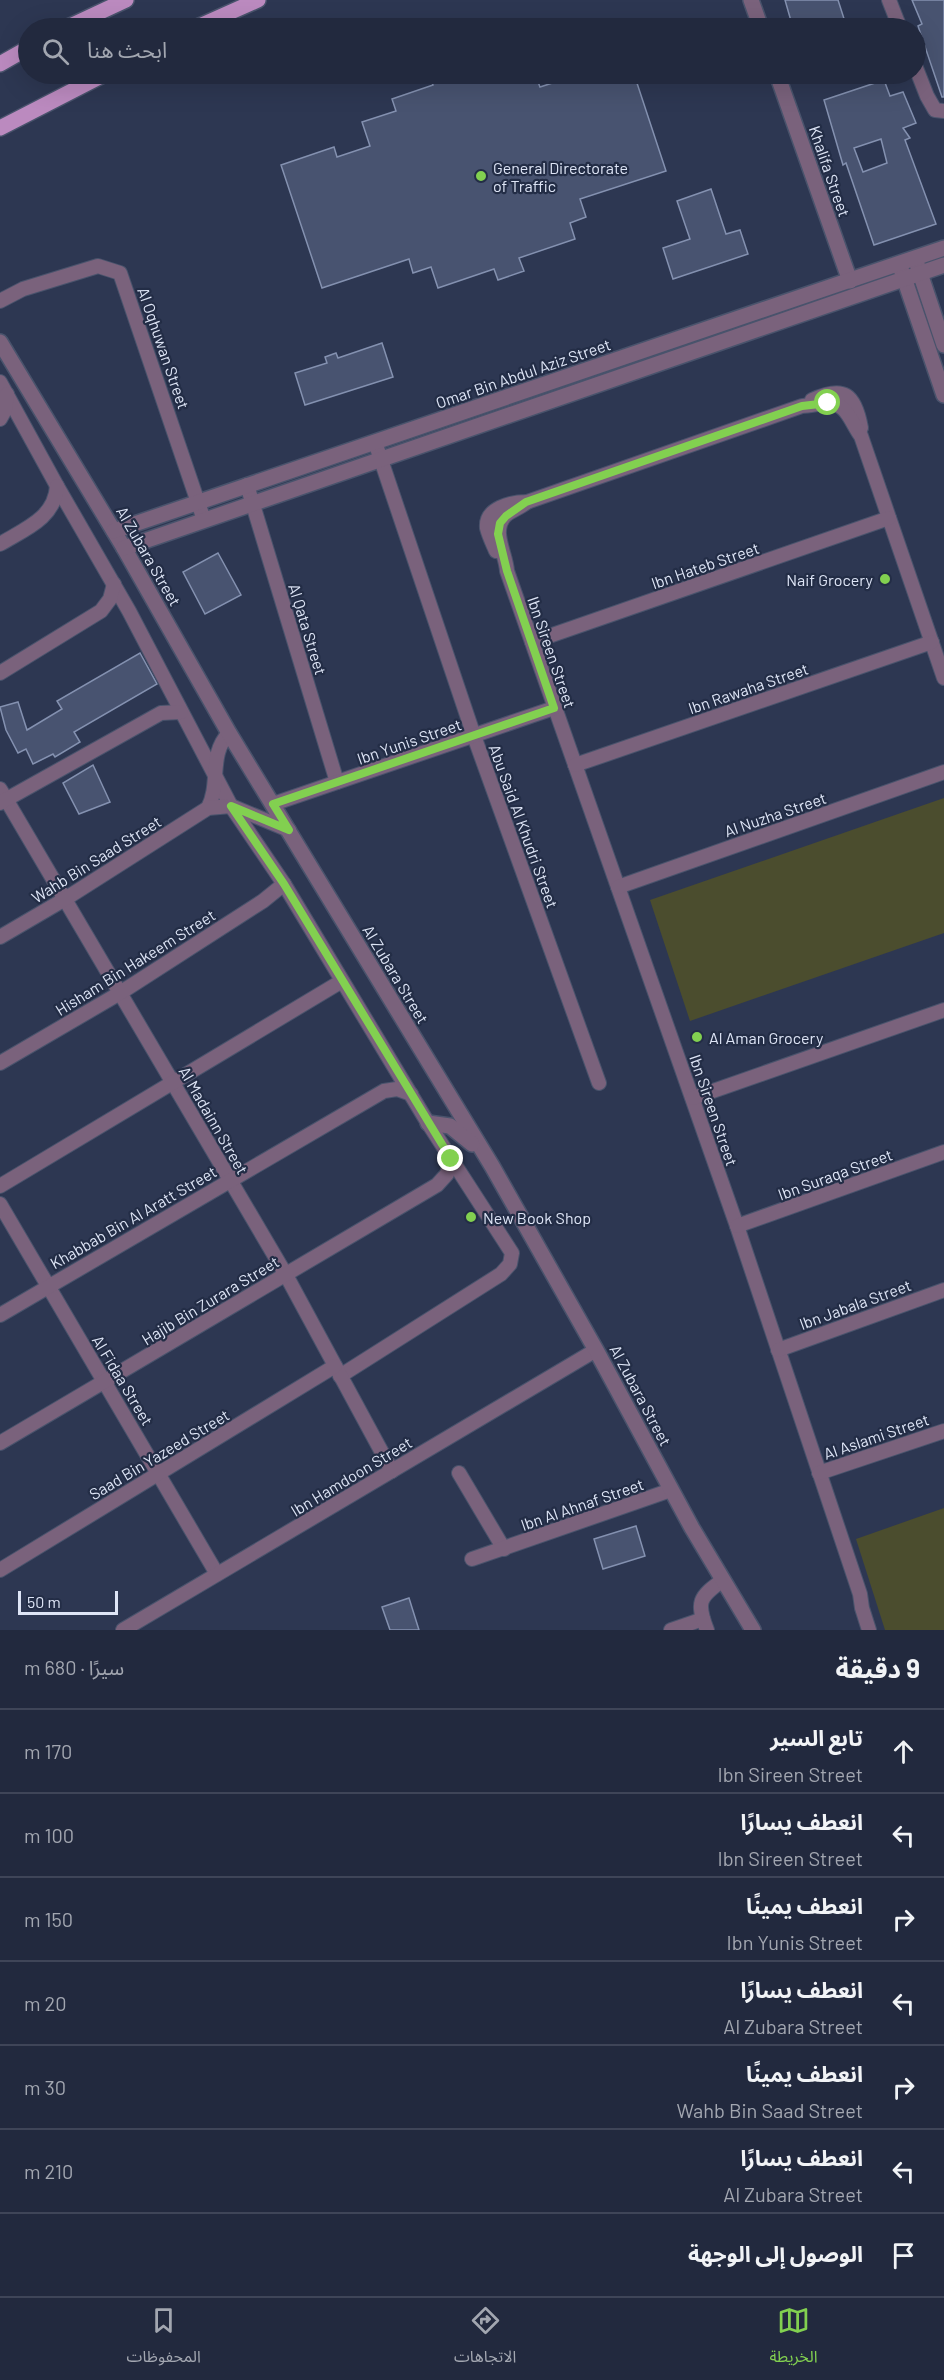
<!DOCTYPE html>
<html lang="ar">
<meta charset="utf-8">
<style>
body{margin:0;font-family:Barlow,"Noto Sans Arabic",sans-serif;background:#2e3549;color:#f1f3f6;direction:rtl}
.scale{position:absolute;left:18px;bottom:15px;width:100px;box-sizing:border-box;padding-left:6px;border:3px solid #dee5f6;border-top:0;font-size:16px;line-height:21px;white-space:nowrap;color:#dee5f6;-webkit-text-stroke:4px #232d46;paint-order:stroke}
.stop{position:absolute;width:18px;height:18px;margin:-14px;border:4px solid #82d050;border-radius:50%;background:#fff}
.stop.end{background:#82d050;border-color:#fff;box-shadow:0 2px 6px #0008}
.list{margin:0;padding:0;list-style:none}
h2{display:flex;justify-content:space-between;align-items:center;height:78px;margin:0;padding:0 24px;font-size:26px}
h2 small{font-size:20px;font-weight:400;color:#a2a6b0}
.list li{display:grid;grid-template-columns:39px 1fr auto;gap:18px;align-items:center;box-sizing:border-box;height:84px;padding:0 24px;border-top:2px solid #3f4558}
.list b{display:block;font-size:22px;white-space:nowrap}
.list p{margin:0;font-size:20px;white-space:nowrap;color:#a2a6b0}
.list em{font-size:20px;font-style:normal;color:#a2a6b0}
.icon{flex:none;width:33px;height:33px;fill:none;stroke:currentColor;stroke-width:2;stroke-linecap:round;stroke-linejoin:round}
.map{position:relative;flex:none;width:944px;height:1630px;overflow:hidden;direction:ltr}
.search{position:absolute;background:#22293e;box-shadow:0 6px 24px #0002;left:18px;right:18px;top:18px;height:66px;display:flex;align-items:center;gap:15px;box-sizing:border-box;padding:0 21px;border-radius:33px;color:#a2a6b0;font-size:22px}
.sheet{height:666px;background:#22293e}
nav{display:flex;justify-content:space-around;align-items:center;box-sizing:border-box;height:84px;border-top:2px solid #3f4558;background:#22293e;font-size:16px;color:#a2a6b0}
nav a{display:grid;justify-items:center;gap:3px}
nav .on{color:#82d050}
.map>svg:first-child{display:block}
.green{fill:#4b4d2e}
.building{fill:#485370;stroke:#8491b0;stroke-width:1.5;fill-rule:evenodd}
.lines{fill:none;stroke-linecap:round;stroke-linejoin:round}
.minor-casing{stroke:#49536c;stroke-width:16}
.tertiary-casing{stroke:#49536c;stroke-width:18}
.primary-casing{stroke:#49536c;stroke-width:18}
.minor{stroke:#7a627c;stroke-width:14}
.tertiary{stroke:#7a627c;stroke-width:15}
.primary{stroke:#bb8abf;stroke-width:15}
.route{stroke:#82d050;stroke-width:8}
.poi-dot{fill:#82d050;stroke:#232d46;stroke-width:2}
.labels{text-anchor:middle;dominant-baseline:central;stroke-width:4.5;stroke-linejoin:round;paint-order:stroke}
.poi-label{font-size:16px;fill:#dee5f6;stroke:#232d46;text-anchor:start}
.street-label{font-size:16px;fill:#dee5f6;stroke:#232d46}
</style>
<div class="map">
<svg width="944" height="1630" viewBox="0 0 944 1630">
<rect width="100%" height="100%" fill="#2d3752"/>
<g class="green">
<path d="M944,798V933L690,1021L650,900Z"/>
<path d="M944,1508V1630H885L856,1539Z"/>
</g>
<g class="building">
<path d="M785,0H838L847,28H795L794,21H791Z"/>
<path d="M912,0H944V97H942L918,26L922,24Z"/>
<path d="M442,74H453L454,78L467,74H535L540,87L574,76L573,74H634L666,171L580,199L586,217L570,223L575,239L519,258L524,271L498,280L494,269L438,288L431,267L413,273L409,259L322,288L281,165L334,147L337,157L370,146L362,122L396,111L392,99L433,85L431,77Z"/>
<path d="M884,80L890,96L903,92L916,123L903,128L910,138L905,140L936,224L874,245L846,163L843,165L824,100ZM881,139L887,163L863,172L854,148Z"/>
<path d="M711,189L726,234L740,230L748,254L673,279L663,248L690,239L677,201Z"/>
<path d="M382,343L393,377L305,405L295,373L327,363L325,357L336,353L338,358Z"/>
<path d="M218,553L241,595L205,614L183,572Z"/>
<path d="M140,653L157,684L74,732L80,742L55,757L53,754L33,764L26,749L18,753L6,730L0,707L18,702L27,730L62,709L57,701Z"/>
<path d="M93,765L110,802L79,814L63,783Z"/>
<path d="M636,1526L645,1556L603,1569L594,1539Z"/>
<path d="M409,1598L419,1630H390L382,1607Z"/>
</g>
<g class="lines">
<defs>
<g id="minor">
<path d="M889,0L900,28"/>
<path d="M916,68L927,96L935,110L944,111"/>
<path d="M0,301L23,289L98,266L120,273L204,520"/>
<path d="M0,382L57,486L129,611L231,806L284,884L428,1123L512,1253L510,1264L501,1274L340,1376"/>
<path d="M812,400C844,385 855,394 861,428"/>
<path d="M0,419L5,410L7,394"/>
<path d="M375,442L474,736L599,1083"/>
<path d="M247,485L337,782"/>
<path d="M527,502C520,508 512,510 506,515C490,530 506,553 507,571L737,1226L860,1594L862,1608L869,1630"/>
<path d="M0,544C25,529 55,518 57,486"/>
<path d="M496,551C493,544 489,536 487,528C485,508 511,502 527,502L802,406C811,406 819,403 827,403C847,402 851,423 861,436L944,678"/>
<path d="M532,642L889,518"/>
<path d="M0,673L101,611L110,599L114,584"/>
<path d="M575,765L932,642"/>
<path d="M0,789L286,1275L392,1471"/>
<path d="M0,803L161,713L181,712"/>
<path d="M273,804L554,708"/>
<path d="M208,808C221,783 208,755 229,733"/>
<path d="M618,887L944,772"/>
<path d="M0,937L65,899L208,808L231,806L289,830"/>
<path d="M0,1063L120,993L263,901L284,884"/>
<path d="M693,1098L944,1010"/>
<path d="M0,1186L342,981"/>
<path d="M0,1204L217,1574"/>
<path d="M737,1226L944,1152"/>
<path d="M0,1315L384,1091L397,1089L411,1094"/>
<path d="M778,1350L944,1290"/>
<path d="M0,1443L437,1185L447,1174L451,1159"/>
<path d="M459,1473L504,1549"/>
<path d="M819,1473L944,1431"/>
<path d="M472,1559L671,1490"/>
<path d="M0,1570L335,1366"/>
<path d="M123,1630L596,1350"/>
<path d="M671,1630L703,1619"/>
<path d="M707,1630C696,1602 699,1597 723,1580"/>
</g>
<g id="tertiary">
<path d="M751,0L761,28"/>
<path d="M777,74L850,281"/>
<path d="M917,264L944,345"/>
<path d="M901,269L944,395"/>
<path d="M0,342L124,548L229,733L492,1166L596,1350L692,1528L753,1630"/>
<path d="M114,531L944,248"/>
<path d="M124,548L944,265"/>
<path d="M428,1123L450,1126L472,1144"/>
</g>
<g id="primary">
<path d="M66,28L126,0"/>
<path d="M195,28L258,0"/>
<path d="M0,64L28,48"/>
<path d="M0,128L105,74"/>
</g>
</defs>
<use href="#minor" class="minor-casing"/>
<use href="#tertiary" class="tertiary-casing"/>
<use href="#primary" class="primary-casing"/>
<use href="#minor" class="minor"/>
<use href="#tertiary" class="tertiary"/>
<use href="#primary" class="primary"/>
</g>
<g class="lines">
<path class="route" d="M451,1159L284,884L231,806L289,830L273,804L554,708L507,571L498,534L500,523L506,516L526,502L802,406L828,403"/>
</g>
<g class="poi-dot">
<circle cx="481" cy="176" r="6"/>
<circle cx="885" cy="579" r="6"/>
<circle cx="697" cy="1037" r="6"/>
<circle cx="471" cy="1217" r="6"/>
</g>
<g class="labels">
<g class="poi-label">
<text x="493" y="167">General Directorate<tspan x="493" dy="18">of Traffic</tspan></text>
<text x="873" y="579" text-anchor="end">Naif Grocery</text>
<text x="709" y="1037">Al Aman Grocery</text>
<text x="483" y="1217">New Book Shop</text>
</g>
<g class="street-label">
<text transform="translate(830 171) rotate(71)">Khalifa Street</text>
<text transform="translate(164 348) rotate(71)">Al Oqhuwan Street</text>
<text transform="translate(523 373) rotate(-19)">Omar Bin Abdul Aziz Street</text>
<text transform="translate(149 556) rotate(60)">Al Zubara Street</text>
<text transform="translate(705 565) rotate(-19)">Ibn Hateb Street</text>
<text transform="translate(308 629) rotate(73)">Al Qata Street</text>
<text transform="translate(552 652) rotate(71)">Ibn Sireen Street</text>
<text transform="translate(748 688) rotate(-19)">Ibn Rawaha Street</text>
<text transform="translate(409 741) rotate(-19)">Ibn Yunis Street</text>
<text transform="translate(775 814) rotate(-19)">Al Nuzha Street</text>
<text transform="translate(524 826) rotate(70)">Abu Said Al Khudri Street</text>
<text transform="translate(96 859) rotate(-32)">Wahb Bin Saad Street</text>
<text transform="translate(135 962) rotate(-32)">Hisham Bin Hakeem Street</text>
<text transform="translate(396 974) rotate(59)">Al Zubara Street</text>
<text transform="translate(714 1110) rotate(71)">Ibn Sireen Street</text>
<text transform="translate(214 1120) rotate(60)">Al Madainn Street</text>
<text transform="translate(835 1174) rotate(-20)">Ibn Suraqa Street</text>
<text transform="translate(133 1217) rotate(-30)">Khabbab Bin Al Aratt Street</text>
<text transform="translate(210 1300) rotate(-31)">Hajib Bin Zurara Street</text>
<text transform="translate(855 1304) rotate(-20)">Ibn Jabala Street</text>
<text transform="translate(123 1380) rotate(59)">Al Fidaa Street</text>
<text transform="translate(641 1395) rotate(62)">Al Zubara Street</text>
<text transform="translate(876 1436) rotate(-19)">Al Aslami Street</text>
<text transform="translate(159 1454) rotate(-31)">Saad Bin Yazeed Street</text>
<text transform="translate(351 1476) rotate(-31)">Ibn Hamdoon Street</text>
<text transform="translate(582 1504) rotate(-19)">Ibn Al Ahnaf Street</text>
</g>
</g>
</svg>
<div class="scale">50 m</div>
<div class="stop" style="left:828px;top:403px"></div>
<div class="stop end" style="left:451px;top:1159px"></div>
<div class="search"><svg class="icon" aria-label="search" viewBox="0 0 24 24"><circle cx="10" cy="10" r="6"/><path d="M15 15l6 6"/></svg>ابحث هنا</div>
</div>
<section class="sheet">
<h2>9 دقيقة<small>سيرًا · 680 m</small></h2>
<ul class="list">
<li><svg class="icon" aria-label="ahead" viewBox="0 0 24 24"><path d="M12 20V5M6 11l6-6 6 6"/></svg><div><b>تابع السير</b><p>Ibn Sireen Street</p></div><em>170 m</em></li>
<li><svg class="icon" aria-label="left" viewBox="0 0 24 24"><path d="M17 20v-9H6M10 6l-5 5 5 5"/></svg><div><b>انعطف يسارًا</b><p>Ibn Sireen Street</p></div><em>100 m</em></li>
<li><svg class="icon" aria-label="right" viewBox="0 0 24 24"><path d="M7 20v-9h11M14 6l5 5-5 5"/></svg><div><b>انعطف يمينًا</b><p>Ibn Yunis Street</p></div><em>150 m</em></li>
<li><svg class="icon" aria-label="left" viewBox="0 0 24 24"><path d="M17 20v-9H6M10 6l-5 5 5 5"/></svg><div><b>انعطف يسارًا</b><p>Al Zubara Street</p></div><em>20 m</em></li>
<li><svg class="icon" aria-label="right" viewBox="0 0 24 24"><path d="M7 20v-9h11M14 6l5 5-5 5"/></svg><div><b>انعطف يمينًا</b><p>Wahb Bin Saad Street</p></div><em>30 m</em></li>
<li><svg class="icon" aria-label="left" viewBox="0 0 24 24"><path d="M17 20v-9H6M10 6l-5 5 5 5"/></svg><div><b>انعطف يسارًا</b><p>Al Zubara Street</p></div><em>210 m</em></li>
<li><svg class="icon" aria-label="arrive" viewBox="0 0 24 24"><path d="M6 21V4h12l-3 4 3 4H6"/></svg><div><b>الوصول إلى الوجهة</b></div></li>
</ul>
</section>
<nav>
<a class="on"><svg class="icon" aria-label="map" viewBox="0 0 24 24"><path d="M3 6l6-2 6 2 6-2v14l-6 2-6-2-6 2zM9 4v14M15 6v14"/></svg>الخريطة</a>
<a><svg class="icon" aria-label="directions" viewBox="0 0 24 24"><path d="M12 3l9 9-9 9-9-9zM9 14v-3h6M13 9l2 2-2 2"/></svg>الاتجاهات</a>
<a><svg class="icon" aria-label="saved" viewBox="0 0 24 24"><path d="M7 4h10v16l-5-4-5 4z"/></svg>المحفوظات</a>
</nav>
